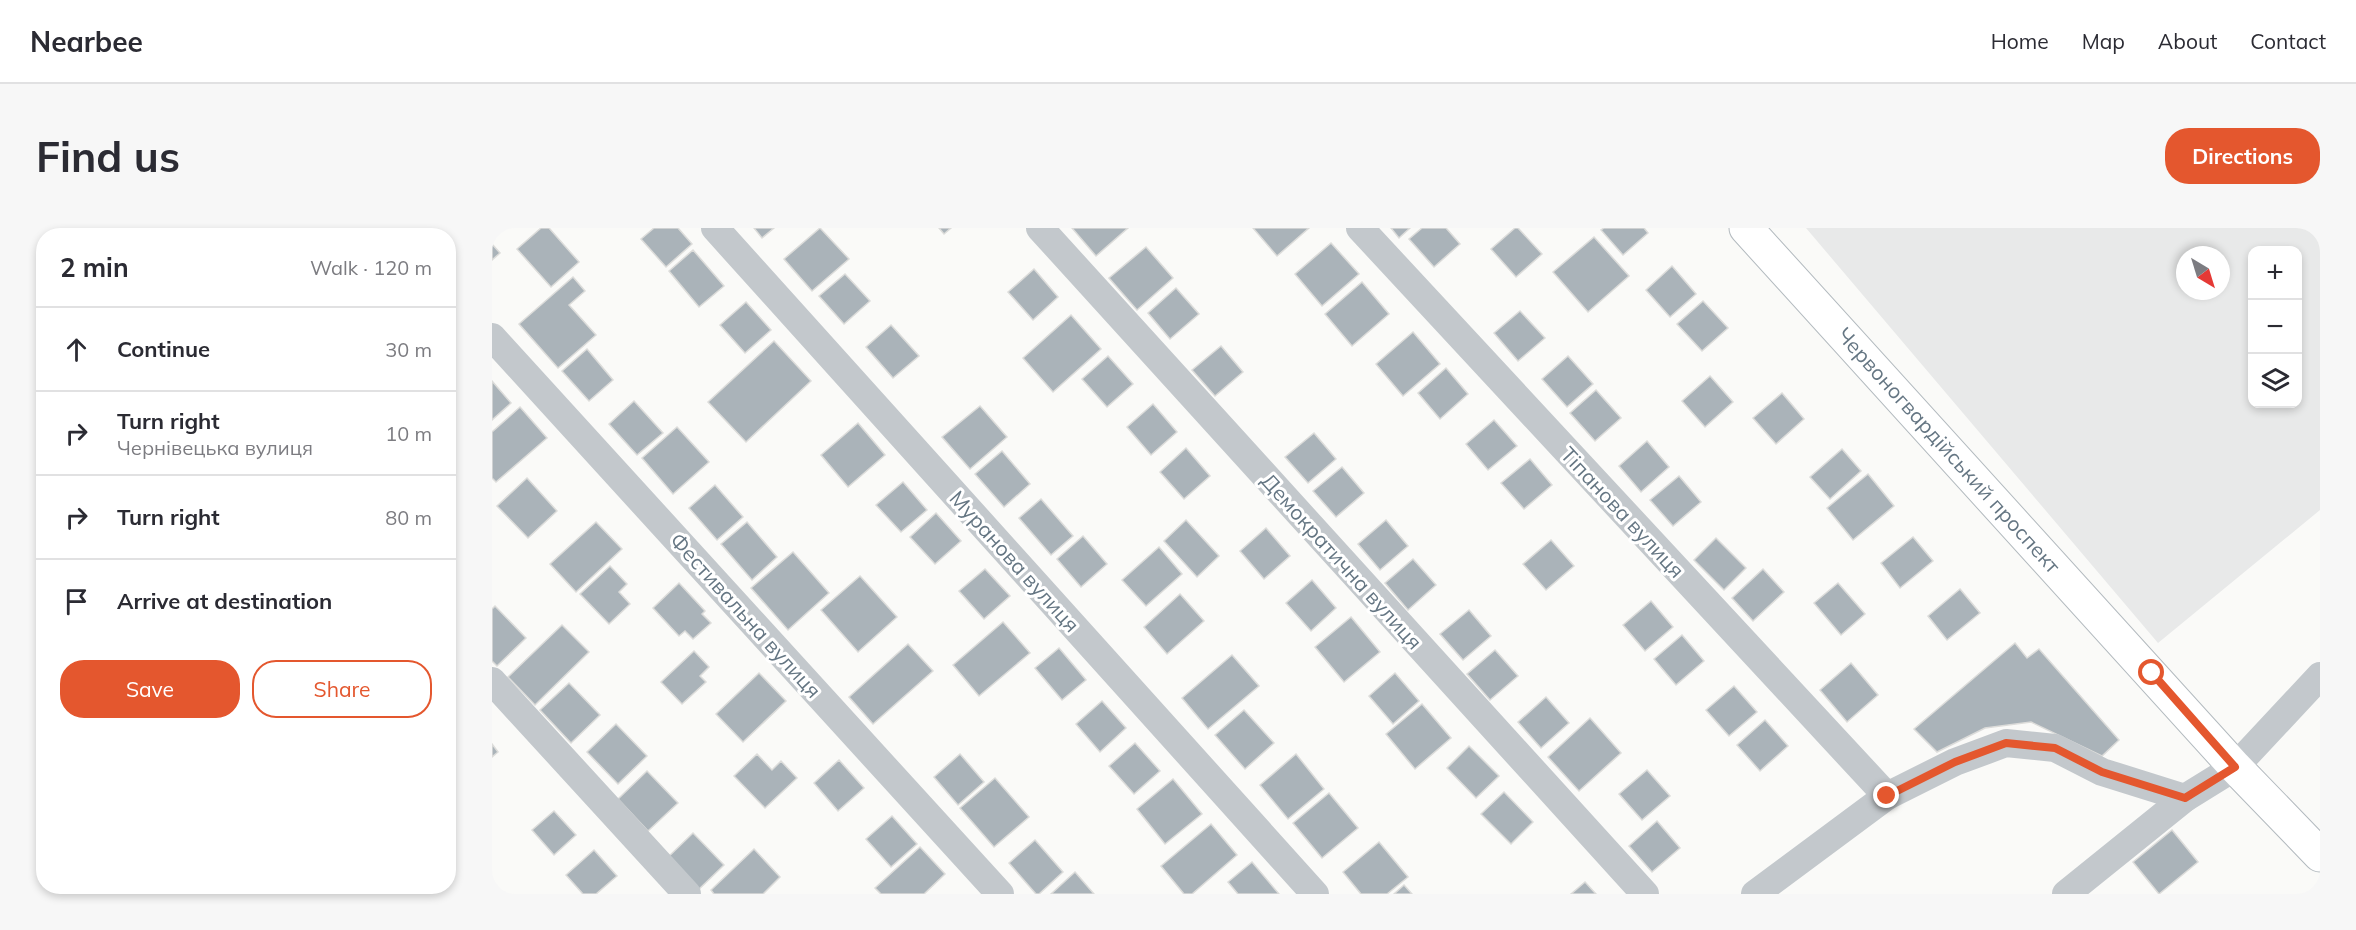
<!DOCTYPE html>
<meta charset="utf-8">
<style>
body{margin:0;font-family:Mulish,sans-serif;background:#f7f7f7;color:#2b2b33}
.controls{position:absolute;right:18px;top:18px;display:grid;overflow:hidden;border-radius:12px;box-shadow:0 3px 9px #0003}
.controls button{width:54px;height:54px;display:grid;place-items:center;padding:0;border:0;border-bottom:2px solid #e1e1e2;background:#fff;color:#2b2b33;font:30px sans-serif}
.compass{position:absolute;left:1684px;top:18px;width:54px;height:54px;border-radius:50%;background:#fff;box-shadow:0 3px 9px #0003;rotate:142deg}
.stop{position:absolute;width:18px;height:18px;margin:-14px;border:4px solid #e4572e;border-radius:50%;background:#fff}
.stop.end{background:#e4572e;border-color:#fff;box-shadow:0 2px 6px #0008}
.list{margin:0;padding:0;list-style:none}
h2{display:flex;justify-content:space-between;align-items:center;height:78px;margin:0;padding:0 24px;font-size:26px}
h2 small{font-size:20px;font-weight:400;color:#7c7c81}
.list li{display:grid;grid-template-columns:39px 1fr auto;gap:18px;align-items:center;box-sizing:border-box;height:84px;padding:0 24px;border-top:2px solid #e1e1e2}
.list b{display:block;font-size:22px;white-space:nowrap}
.list p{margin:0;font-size:20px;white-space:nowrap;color:#7c7c81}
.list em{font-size:20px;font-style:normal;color:#7c7c81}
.actions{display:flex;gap:12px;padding:18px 24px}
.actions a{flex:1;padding:14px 0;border:2px solid #e4572e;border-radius:24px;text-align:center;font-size:21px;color:#e4572e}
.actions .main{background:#e4572e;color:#fff}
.icon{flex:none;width:33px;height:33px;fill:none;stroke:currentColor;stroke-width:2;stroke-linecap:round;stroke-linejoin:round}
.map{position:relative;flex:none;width:1828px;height:666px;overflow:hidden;border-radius:24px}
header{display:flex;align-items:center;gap:36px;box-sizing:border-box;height:84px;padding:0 30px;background:#fff;border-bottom:2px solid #e1e1e2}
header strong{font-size:28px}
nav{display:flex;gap:33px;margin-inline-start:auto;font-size:21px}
.intro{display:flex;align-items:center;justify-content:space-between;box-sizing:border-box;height:144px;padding:0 36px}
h1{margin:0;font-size:42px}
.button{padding:15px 27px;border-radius:24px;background:#e4572e;color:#fff;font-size:21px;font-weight:700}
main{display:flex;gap:36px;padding:0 36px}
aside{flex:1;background:#fff;border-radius:24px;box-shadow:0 3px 9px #0003}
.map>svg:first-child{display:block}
.built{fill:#e8e9e9;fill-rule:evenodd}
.building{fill:#aab3b9;stroke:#dcdcda;stroke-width:1.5}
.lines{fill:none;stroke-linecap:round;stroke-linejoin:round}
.secondary-casing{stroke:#b3babf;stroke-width:35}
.minor{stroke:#c3c8cc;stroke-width:28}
.secondary{stroke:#fff;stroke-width:33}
.route{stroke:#e4572e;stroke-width:8}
.labels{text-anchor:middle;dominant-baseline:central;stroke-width:6;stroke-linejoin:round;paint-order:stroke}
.street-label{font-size:21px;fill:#657683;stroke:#fff}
</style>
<header>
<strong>Nearbee</strong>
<nav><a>Home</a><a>Map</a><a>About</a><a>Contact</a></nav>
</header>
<div class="intro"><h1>Find us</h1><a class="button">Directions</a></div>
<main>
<aside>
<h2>2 min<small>Walk · 120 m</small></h2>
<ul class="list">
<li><svg class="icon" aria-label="ahead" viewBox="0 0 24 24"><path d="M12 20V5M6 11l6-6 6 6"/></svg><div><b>Continue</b></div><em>30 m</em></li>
<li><svg class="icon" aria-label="right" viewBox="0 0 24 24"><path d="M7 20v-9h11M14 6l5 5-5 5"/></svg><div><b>Turn right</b><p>Чернівецька вулиця</p></div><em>10 m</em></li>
<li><svg class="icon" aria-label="right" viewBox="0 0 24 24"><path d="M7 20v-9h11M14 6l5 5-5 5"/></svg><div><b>Turn right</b></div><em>80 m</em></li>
<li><svg class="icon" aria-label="arrive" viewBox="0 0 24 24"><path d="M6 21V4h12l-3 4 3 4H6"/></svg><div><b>Arrive at destination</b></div></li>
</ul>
<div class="actions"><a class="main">Save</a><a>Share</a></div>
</aside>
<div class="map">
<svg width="1828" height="666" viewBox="0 0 1828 666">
<rect width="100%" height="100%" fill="#fafaf8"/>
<path class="built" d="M1314,0H1828V282L1666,415ZM1760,22H1806V176H1760ZM1693,27H1729V63H1693Z"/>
<g class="building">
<path d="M49,0H57L87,34L59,59L25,21Z"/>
<path d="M162,0H186L200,16L174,39L149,11Z"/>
<path d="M262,0H282L270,10Z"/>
<path d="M328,0L357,31L320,63L292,31Z"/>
<path d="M447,0H459L452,6Z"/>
<path d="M580,0H636L604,28Z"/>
<path d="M761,0H817L785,28Z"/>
<path d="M899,0H918L907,10Z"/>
<path d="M930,0H954L968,16L942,39L917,11Z"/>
<path d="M1023,0H1026L1050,26L1024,49L999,21Z"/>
<path d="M1112,0H1152L1156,5L1131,27L1109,2Z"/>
<path d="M1102,9L1137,48L1096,84L1061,44Z"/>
<path d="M839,15L867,46L830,78L803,46Z"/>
<path d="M0,16L8,25L0,32Z"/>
<path d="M654,19L681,50L645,82L617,50Z"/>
<path d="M201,22L232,58L207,79L177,43Z"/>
<path d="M1180,38L1204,66L1178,89L1154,62Z"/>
<path d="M542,41L566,69L541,92L516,64Z"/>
<path d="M353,46L378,73L352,96L327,68Z"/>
<path d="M81,49L93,63L77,77L104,107L66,140L27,96Z"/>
<path d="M870,54L897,86L860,118L833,86Z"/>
<path d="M684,60L707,86L678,111L656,85Z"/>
<path d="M1211,73L1236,100L1210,123L1185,96Z"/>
<path d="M254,74L279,102L253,125L228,97Z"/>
<path d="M1028,83L1053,110L1026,133L1002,105Z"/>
<path d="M579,87L609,121L561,164L531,130Z"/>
<path d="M399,97L427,128L401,150L374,119Z"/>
<path d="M921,104L948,136L911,168L884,136Z"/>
<path d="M282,113L319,153L254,214L216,174Z"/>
<path d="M729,118L751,144L723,168L700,142Z"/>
<path d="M95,121L121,152L97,173L70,143Z"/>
<path d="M616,128L641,156L615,179L590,151Z"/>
<path d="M1076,128L1101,156L1075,179L1050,151Z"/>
<path d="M954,140L976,166L948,191L926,165Z"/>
<path d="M1218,148L1241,174L1213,199L1190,173Z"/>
<path d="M0,153L19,175L0,192Z"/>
<path d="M1104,162L1129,190L1103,213L1078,185Z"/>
<path d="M1290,165L1312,191L1284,216L1261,190Z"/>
<path d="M142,173L171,205L145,227L117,196Z"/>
<path d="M661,176L685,204L659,227L635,199Z"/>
<path d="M488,178L515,209L478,241L450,209Z"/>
<path d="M28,179L55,210L4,254L0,250V204Z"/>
<path d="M1002,192L1025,218L996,242L974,216Z"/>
<path d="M366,195L393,227L356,259L329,227Z"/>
<path d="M185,199L217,234L181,266L150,230Z"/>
<path d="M822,205L844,231L816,255L793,229Z"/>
<path d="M1155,213L1177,239L1149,264L1127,238Z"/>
<path d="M694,220L718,248L692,271L668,244Z"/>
<path d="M1350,221L1369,243L1338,271L1318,249Z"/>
<path d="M510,223L538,256L512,279L483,246Z"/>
<path d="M1038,231L1060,257L1032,281L1009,255Z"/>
<path d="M850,239L872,265L844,289L821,263Z"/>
<path d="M1376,246L1402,278L1361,312L1335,280Z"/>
<path d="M1187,248L1209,274L1181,298L1158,272Z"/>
<path d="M35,250L65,283L36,310L5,278Z"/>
<path d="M411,254L435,282L409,304L384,277Z"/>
<path d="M223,257L251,289L225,312L197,280Z"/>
<path d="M549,271L581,308L559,327L527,290Z"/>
<path d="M444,285L469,313L443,336L418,309Z"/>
<path d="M694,292L727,328L705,349L672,313Z"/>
<path d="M894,292L916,318L888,342L866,316Z"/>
<path d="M104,294L130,321L84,364L58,336Z"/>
<path d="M255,294L285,329L260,352L229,316Z"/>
<path d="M774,300L798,328L772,351L748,323Z"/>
<path d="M591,308L615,336L589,359L565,331Z"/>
<path d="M1421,309L1441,333L1408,360L1389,335Z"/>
<path d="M1224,310L1254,340L1232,362L1202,332Z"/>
<path d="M1059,312L1082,338L1054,362L1031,336Z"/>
<path d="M667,319L690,346L654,378L630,352Z"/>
<path d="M301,324L337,365L296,402L259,360Z"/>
<path d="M921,331L944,357L916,382L893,355Z"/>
<path d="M118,338L135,356L127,364L138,376L117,396L88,366Z"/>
<path d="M493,341L518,368L492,391L467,363Z"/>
<path d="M1271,341L1292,364L1261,393L1240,370Z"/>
<path d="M368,348L405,389L366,424L329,382Z"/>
<path d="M820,352L844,380L819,403L794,375Z"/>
<path d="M187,355L213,383L210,386L219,395L201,411L193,403L187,408L161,380Z"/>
<path d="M1346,355L1373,386L1349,407L1322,375Z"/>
<path d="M1468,361L1488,385L1455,412L1436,388Z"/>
<path d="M688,366L712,393L675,426L652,399Z"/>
<path d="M1159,373L1181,399L1153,423L1131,397Z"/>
<path d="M3,378L34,410L5,438L0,433V381Z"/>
<path d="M977,382L999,408L971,432L948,406Z"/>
<path d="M859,389L888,424L852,454L823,419Z"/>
<path d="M511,394L538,425L487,468L461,437Z"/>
<path d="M70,397L97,424L43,477L16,449Z"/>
<path d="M1190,407L1212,433L1184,457L1162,431Z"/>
<path d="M1523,415L1535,430L1547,421L1627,512L1610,528L1539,494L1493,500L1445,524L1422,501Z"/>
<path d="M416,416L441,443L381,496L357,469Z"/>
<path d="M567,420L594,452L570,472L543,440Z"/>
<path d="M1003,422L1026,448L998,472L975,446Z"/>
<path d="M202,423L217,439L208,448L214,454L190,476L169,454Z"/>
<path d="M740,427L767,458L716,501L690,470Z"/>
<path d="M1359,435L1386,467L1355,494L1328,462Z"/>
<path d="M267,445L294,473L251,514L224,486Z"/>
<path d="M903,445L927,473L901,496L877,468Z"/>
<path d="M77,455L108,487L79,515L48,482Z"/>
<path d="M1242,458L1265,484L1237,508L1214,482Z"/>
<path d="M1054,469L1077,495L1049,520L1026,494Z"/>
<path d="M610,473L634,500L608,524L584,496Z"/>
<path d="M930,476L959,510L923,541L894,506Z"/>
<path d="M752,482L782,515L753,541L723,507Z"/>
<path d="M1098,490L1129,525L1087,563L1056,529Z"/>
<path d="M1273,492L1296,518L1268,543L1245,517Z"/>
<path d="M124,496L155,528L126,556L95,524Z"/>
<path d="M643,515L668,543L642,566L617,538Z"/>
<path d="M0,516L6,524L0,529Z"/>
<path d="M977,518L1007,548L984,570L955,540Z"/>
<path d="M265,526L280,542L289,533L305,550L273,580L242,548Z"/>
<path d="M468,526L492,554L466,577L442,549Z"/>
<path d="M804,526L832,561L796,591L768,557Z"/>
<path d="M347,532L372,560L346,583L322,555Z"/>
<path d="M1155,542L1178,568L1150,592L1127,566Z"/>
<path d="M155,543L186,575L156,603L126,571Z"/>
<path d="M503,550L537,589L502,619L468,580Z"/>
<path d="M681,551L710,586L673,616L645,581Z"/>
<path d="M1012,564L1041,594L1019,616L989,586Z"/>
<path d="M837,565L866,600L830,630L801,595Z"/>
<path d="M62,583L84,607L62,627L40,602Z"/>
<path d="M400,588L425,616L399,639L374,611Z"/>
<path d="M1165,593L1188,620L1160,644L1137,618Z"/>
<path d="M719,596L745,627L700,666H692L669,638Z"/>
<path d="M1680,602L1706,634L1667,666L1641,634Z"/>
<path d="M201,605L232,637L203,665L172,633Z"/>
<path d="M543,612L571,644L547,666H544L517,635Z"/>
<path d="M887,614L916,649L895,666H869L851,644Z"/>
<path d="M428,619L453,646L432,666H389L383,660Z"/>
<path d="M262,621L288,649L271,666H222L219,662Z"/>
<path d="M102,622L125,648L104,666H91L74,647Z"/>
<path d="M760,634L787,666H746L736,654Z"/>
<path d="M583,644L602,666H559Z"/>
<path d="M1093,654L1104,666H1079Z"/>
<path d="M912,657L920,666H902Z"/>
</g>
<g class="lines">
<defs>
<path id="secondary" d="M1254,0L1743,539L1828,627"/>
</defs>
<use href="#secondary" class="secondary-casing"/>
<g class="minor">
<path d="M223,0L823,666"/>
<path d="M548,0L1153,666"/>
<path d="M868,0L1395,568"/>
<path d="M0,109L508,666"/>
<path d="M0,453L195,666"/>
<path d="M1263,666L1395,568L1463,534L1514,515L1563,520L1610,544L1693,570"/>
<path d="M1574,666L1693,570L1743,539L1828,448"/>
</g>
<use href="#secondary" class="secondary"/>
</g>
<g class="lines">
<path class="route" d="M1395,568L1463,534L1514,515L1563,520L1610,544L1693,570L1743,539L1660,445"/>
</g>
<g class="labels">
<g class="street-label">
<text transform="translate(1457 222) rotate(48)">Червоногвардійський проспект</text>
<text transform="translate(1131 284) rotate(47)">Тіпанова вулиця</text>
<text transform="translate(523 333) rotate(48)">Муранова вулиця</text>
<text transform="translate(850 333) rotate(48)">Демократична вулиця</text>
<text transform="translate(254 387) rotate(48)">Фестивальна вулиця</text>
</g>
</g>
</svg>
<div class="controls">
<button>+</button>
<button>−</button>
<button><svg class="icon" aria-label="layers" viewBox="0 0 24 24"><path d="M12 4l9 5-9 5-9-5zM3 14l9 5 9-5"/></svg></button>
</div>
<svg class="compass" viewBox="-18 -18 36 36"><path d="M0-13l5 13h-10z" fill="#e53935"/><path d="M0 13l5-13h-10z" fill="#7c7c81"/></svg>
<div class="stop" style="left:1660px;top:445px"></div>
<div class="stop end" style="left:1395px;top:568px"></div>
</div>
</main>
